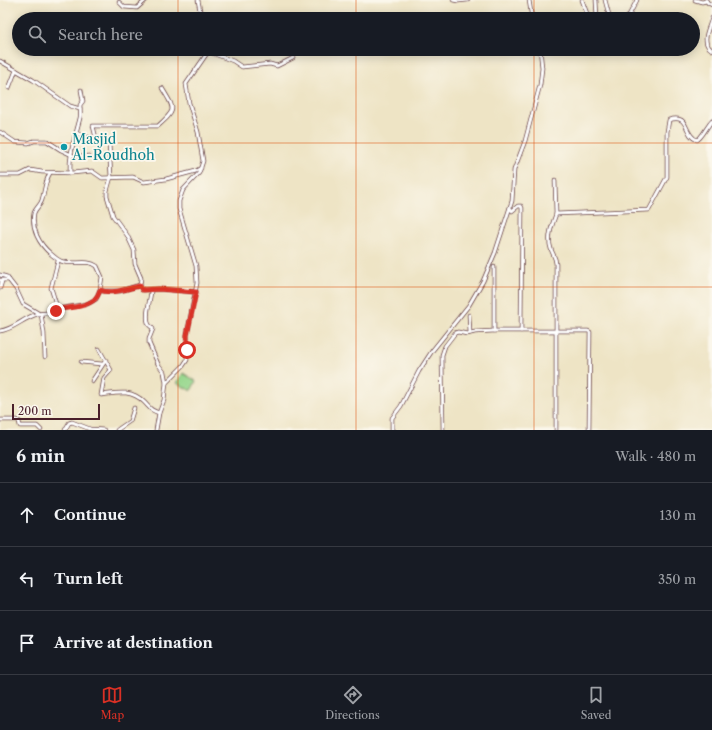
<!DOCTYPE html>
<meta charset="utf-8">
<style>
body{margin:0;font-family:"Libre Caslon Text",serif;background:#242831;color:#f1f3f6}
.scale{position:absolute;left:12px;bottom:10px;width:88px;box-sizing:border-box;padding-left:4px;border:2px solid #4a1f2b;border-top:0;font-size:11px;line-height:14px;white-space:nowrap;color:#4a1f2b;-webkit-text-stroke:3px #fbf7ec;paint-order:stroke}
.stop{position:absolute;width:12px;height:12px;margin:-9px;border:3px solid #d93025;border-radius:50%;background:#fff}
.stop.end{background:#d93025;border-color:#fff;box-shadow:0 1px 4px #0008}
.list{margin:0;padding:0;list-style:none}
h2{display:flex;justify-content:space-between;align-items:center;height:52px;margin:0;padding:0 16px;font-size:17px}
h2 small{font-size:13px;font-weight:400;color:#9ea1a6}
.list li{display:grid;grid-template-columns:26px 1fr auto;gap:12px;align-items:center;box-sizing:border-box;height:64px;padding:0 16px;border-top:1px solid #363941}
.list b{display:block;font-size:15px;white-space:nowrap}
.list em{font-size:13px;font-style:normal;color:#9ea1a6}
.icon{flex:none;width:22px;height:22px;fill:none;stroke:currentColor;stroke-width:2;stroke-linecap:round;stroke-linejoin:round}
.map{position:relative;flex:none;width:712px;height:430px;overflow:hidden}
.search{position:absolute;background:#171b24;box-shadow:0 2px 10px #0003;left:12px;right:12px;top:12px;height:44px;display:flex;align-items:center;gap:10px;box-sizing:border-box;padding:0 14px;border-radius:22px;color:#9ea1a6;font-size:15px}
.sheet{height:244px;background:#171b24}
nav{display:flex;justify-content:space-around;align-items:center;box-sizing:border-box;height:56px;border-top:1px solid #363941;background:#171b24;font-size:11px;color:#9ea1a6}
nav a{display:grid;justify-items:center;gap:2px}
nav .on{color:#d93025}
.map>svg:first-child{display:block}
.green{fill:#97d78d;stroke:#707b5c}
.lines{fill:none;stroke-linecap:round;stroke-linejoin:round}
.minor-casing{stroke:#633d42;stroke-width:4.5}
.minor{stroke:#fff;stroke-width:3}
.route{stroke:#d93025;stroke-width:5}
.grid{fill:none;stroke:#e0560e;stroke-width:1;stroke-opacity:0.55}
.culture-dot{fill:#0f9aa8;stroke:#fbf7ec;stroke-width:1.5}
.labels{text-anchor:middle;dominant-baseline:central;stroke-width:3.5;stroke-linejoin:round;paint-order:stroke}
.culture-label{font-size:14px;fill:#0d838f;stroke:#fbf7ec;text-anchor:start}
</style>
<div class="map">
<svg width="712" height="430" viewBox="0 0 712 430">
<rect width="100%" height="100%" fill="#fbf7ec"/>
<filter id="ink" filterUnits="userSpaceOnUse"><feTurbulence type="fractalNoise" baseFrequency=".025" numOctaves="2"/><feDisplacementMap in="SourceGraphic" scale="8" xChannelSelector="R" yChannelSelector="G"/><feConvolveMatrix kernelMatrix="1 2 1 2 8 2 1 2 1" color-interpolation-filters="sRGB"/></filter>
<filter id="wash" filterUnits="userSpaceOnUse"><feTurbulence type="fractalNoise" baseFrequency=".012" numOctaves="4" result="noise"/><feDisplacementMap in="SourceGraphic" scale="16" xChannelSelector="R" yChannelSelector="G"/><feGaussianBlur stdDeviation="0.9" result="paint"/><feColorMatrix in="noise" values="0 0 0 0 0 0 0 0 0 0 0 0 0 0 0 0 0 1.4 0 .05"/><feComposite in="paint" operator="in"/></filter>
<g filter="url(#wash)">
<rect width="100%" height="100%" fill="#eee4c5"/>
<path class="green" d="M183,373L196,381L191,391L177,383Z"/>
</g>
<g filter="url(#ink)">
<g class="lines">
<defs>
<g id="minor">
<path d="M198,0L200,11L208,19"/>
<path d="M453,0L458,1L468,0"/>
<path d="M529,0L532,19"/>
<path d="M582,0L589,19"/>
<path d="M596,0L597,19"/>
<path d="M605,0L609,15L612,19"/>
<path d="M695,0L702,2L706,1"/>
<path d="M706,0L708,3L712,5"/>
<path d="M119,2L124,7L137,8L146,0"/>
<path d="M712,18C709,29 700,42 712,50"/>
<path d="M627,19L637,0"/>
<path d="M210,50L212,53L233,61L242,67L270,64L277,66L293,58"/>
<path d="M0,61L33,80L70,106L80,109"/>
<path d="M9,88L16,70"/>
<path d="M0,132L15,142L28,143L34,141H47L61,150L76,157L89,156"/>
<path d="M76,133L86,137L96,138L93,126H158C177,109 175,110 162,88"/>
<path d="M109,143L111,177L107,191V196L113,216L127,235L134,250L135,264L141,278L140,285"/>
<path d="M50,173C45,181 45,190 42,200C41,205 36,207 34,213C31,229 39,244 51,254C55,257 58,261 64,262C75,265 87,259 97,266L102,277L100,290L102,291H120L140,285L142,290L159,289L196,292"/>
<path d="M70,173C69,152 75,138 80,118C81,114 80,109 80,105L83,101L81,90"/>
<path d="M0,175H20L30,170L42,172L72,173L92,171L102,178L133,177L144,182L166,179L196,171L201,168"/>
<path d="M555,180L556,214L649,210L667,177V132L669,120C690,113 683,135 697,140C702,138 707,126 712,121"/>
<path d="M510,208L512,211L518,206H521L522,208L521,331"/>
<path d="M556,214C552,225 547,237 551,249C553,255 556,258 556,264V430"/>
<path d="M0,275L7,277L9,280L16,289L23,304L38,313"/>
<path d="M0,280H9"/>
<path d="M0,288L2,281"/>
<path d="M151,290C151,299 144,316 149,325C150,326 152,327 153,329L149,339V343L158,364L164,372L166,383"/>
<path d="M57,309L87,304L96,299L100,290"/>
<path d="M41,314L44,333L45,357"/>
<path d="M469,315L470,333"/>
<path d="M0,331C15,329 24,317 38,314C44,312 51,314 56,311V304L51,288L58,261"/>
<path d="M494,331V267"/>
<path d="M99,349L111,370L104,378L101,395C117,393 131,389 144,402C150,408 150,410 159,413"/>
<path d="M81,362L102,364"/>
<path d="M92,381L106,360"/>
<path d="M0,420H17L19,421L20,426H37L41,430"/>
<path d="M65,430L69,423L72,422L90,429L104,430"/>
<path d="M117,430L130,421L134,408"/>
<path d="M156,430L159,413L164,400L166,383L183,366L187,360V335L197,283L196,266L179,209V201L183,190L199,173L203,161L198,132L189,103L186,84L210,49"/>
<path d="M392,430V418L401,406L419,371L432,351L469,305L483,281L495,253L512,201L514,170L525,141L540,85L542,68L540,49"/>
<path d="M443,430L442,355L445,346L455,333L458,332L467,334L475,332L494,331H588L590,332L589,430"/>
</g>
</defs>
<use href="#minor" class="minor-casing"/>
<use href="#minor" class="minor"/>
</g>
</g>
<g class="lines" filter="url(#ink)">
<path class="route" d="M56,311L57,309C68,308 87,307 95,299C98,296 99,293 100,290C113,295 128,288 140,286L142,290L159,289L196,292L187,335V350"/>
</g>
<path class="grid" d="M178,0V19M356,0V19M534,0V19M178,49V430M356,49V430M534,49V430M0,143H712M0,287H712"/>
<circle class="culture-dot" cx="64" cy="147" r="4"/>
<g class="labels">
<g class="culture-label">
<text x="72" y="139">Masjid<tspan x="72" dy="16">Al-Roudhoh</tspan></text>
</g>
</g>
</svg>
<div class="scale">200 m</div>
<div class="stop" style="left:187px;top:350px"></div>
<div class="stop end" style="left:56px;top:311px"></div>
<div class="search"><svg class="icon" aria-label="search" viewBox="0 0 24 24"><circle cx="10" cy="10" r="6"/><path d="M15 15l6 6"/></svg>Search here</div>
</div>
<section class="sheet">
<h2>6 min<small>Walk · 480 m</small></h2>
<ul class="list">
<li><svg class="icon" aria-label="ahead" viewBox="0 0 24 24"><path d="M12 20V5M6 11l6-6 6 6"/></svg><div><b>Continue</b></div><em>130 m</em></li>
<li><svg class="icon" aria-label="left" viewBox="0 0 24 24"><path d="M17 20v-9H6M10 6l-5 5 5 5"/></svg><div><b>Turn left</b></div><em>350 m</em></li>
<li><svg class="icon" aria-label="arrive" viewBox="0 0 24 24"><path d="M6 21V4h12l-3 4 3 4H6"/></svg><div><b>Arrive at destination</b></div></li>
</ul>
</section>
<nav>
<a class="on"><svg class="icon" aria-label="map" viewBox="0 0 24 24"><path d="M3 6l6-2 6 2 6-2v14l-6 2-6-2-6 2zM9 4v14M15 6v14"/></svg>Map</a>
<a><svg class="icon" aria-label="directions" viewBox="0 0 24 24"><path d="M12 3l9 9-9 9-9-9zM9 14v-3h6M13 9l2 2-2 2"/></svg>Directions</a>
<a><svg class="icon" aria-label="saved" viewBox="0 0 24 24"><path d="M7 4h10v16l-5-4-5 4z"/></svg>Saved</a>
</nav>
